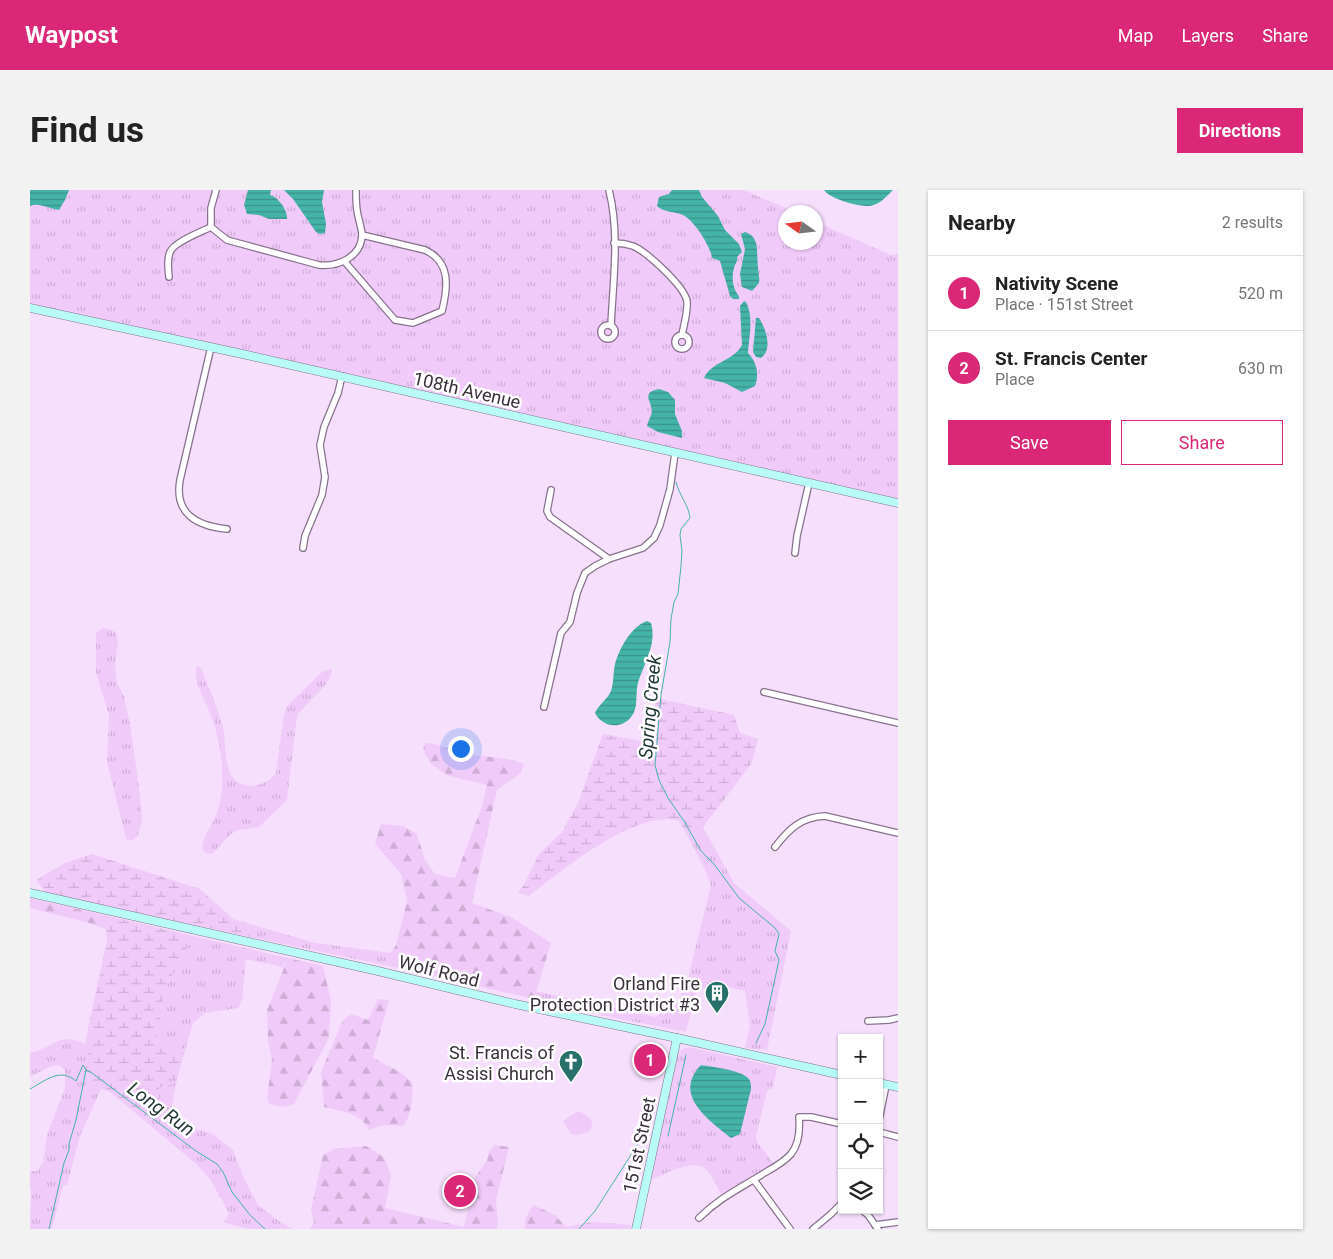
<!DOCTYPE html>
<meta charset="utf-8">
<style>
body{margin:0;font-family:Roboto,sans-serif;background:#f2f2f2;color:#222}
.controls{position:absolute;right:15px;bottom:15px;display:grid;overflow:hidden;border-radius:0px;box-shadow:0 1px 4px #0004}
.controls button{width:45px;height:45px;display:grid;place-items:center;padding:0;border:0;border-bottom:1px solid #e0e0e0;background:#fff;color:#222;font:25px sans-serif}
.compass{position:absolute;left:748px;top:15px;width:45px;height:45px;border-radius:50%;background:#fff;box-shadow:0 1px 4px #0004;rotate:284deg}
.you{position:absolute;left:430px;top:558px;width:18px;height:18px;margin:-12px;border:4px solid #fff;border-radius:50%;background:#1a73e8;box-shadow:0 0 0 8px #1a73e833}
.badge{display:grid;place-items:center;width:32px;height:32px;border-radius:50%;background:#db2777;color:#fff;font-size:16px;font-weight:700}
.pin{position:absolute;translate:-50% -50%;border:2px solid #fff;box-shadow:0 1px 5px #0006}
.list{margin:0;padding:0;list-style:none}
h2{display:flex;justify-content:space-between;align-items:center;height:65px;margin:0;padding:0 20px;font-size:21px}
h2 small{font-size:16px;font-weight:400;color:#767676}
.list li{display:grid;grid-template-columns:32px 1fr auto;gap:15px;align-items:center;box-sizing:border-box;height:75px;padding:0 20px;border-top:1px solid #e0e0e0}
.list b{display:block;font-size:19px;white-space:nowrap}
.list p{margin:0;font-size:16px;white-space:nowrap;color:#767676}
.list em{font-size:16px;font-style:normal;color:#767676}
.actions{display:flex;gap:10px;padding:15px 20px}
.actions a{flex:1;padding:11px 0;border:1px solid #db2777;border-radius:0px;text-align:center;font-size:18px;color:#db2777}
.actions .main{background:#db2777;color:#fff}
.icon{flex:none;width:28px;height:28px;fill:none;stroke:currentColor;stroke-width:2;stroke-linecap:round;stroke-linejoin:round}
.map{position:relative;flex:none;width:868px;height:1039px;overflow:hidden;border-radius:0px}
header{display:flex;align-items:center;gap:30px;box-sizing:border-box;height:70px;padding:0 25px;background:#db2777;color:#fff}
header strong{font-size:24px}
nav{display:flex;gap:28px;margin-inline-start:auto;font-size:18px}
.intro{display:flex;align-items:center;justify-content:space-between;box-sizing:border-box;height:120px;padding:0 30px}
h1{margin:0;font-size:35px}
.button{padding:12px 22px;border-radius:0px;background:#db2777;color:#fff;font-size:18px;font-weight:700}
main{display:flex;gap:30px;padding:0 30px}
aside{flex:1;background:#fff;border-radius:0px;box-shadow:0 1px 4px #0004}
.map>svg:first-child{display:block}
.grass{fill:url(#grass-tufts)}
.forest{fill:url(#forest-firs)}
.wetland{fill:url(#wetland-marsh)}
.pitch{fill:#f0caf9}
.water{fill:url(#water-rules)}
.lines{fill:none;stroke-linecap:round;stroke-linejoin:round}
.stream{stroke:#44b3a8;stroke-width:1}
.street-casing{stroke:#87728c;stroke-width:8}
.secondary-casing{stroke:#87728c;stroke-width:9}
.street{stroke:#fff;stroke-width:5.5}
.secondary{stroke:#b8faf6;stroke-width:8}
.labels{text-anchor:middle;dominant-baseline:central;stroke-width:5;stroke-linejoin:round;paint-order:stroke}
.street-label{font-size:18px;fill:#39303b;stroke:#fff}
.poi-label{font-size:18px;fill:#39303b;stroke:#fff;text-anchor:end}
.water-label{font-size:19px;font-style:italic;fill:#1f3735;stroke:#fff}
</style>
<header>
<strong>Waypost</strong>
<nav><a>Map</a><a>Layers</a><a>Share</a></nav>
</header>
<div class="intro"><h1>Find us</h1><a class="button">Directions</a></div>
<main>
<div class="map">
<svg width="868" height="1039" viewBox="0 0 868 1039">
<defs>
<pattern id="grass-tufts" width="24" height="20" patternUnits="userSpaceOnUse" patternTransform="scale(1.25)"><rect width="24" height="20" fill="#f0caf9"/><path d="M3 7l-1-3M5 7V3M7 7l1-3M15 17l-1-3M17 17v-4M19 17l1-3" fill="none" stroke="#cfaed6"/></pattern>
<pattern id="forest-firs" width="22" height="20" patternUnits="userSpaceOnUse" patternTransform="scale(1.25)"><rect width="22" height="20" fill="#f0caf9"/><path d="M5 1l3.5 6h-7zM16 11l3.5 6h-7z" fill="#cfaed6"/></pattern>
<pattern id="wetland-marsh" width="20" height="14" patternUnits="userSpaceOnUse" patternTransform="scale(1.25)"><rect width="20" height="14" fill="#f0caf9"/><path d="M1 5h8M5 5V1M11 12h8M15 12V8" fill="none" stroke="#cfaed6"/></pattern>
<pattern id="water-rules" width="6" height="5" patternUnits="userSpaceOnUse" patternTransform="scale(1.25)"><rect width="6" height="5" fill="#44b3a8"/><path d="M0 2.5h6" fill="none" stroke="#3a928a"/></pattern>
</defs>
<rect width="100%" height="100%" fill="#f6dffc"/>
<g class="grass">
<path d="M0,0H714L765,22H756V52H786V32L861,65L868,64V311L0,118Z"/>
<path d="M73,438L82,440L87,444L88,451L85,477L87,492L94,507L100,534L110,605L112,630L108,645L102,651L96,649L77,572L79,525L66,483V443Z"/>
<path d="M167,476L171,478C179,497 187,517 193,537C196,550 194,567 199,580C206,602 234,599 246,583L254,524L258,515L292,482L302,478C303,494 276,513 267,526L257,610L229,637L208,640L201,644L183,663L179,664L174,662L172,656C174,645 182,635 186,625C197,596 192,562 184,533C180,518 161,491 167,476Z"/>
<path d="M673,637L704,693L761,741L737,860L715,858L720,836L715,801L686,794L666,801L656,842L510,813L504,809L505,801L625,827L647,814L657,792L681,695L674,677L658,647Z"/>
<path d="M227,736L285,753L361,763L359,776L225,748Z"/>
<path d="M163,746L258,768L253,777L216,769L212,810L208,818L175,823L163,833L154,864L136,860L127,850L134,801Z"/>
<path d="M58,838L63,840L53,887L61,889L71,899L50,946L37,995H33L22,1039H0L1,1000L0,999V981H7L13,972L17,945L35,898V880L29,875L19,877L0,887V863C23,858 30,841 55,854Z"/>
<path d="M659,857L747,877L743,898L737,901L726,946L727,952L744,974L691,1004C686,996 681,982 673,977C660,970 632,985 619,991L648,863L652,859Z"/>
<path d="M146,893L141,922L153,935L183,944L203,960L214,988L228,1015L249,1031L263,1039H219L192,1032L196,1030L199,1023L180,989L166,974L121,936L129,898Z"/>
</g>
<g class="forest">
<path d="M395,553C410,553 422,561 436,564C455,568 475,566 494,574L491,583L467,600L442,713L481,727L521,753L504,809L359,776L361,763L366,755L377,711L371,684L345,654L351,634L373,636L387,644L395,670L405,684L425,688L452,616L457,595L419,586L401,574L393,560Z"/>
<path d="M0,708L79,726L76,739L63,734L0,718Z"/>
<path d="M258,768L293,776L301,811L299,848L264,914L254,917L239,914L237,908L242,869L238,852L237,820Z"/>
<path d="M348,809L359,810L343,868L370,882L382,892C383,906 382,925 373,936L354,935L339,940C332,923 310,921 294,917L291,882L313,830L321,824L338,830Z"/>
<path d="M465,955L479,957L466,1010L468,1035L466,1039H280L284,1033L281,1020L293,965L304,959L336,956L354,967L361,986L355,1018L434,1037L446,986L457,971L459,961Z"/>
<path d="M503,1015L525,1025L536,1037L563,1032L601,1035L600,1039H495V1029Z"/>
</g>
<g class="wetland">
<path d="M626,508L704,525L710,543L728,549L722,573L673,637L658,647L649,631C607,618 531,681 499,706L488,703L495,693L509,664L532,642L548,613L573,544L618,552Z"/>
<path d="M62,664L170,699L203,729L227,736L225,748L16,703L6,690L35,673Z"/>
<path d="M79,726L163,746L134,801L127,850L136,860L154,864L146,893L129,898L121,936L80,902L71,899L61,889L53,887L63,840L58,838L77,750L76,739Z"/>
</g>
<path class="pitch" d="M546,922H551L561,929L562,937L559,942L547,945L541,944L533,931Z"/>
<g class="water">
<path d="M0,0H39L35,10L29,20C20,19 8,12 0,16Z"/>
<path d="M218,0H241L240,5C248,7 258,20 257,29H239L229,25L217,24L214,15Z"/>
<path d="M254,0H294L292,12L296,34L295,43L290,44L286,42L263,9Z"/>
<path d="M642,0H669L672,7L688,26L695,40L709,54L712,62L707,67C708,72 705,73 704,78C701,88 703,99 709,106V109H703L700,106L690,71L682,68C681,57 664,30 653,25C645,21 634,23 627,16L629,7L639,4Z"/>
<path d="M794,0H863C856,7 850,14 840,16C829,17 800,9 794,0Z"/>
<path d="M715,42C731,47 726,64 728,77C728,83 730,87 729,93L722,101L712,97L710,84L715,59L711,44Z"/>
<path d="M714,111L716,112C724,127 719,148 718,163C726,171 730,184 725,196L712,202L695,193L674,188C682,171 704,171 712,155L710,116Z"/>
<path d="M726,128H729C736,139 743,159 731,168L726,167L723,162Z"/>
<path d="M629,199L638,202L645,210V224L652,241V248L628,242L617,236C618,231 622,225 622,220C621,211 611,202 629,199Z"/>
<path d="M617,431L621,433C627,455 614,473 608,493C605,504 609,518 601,527C591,540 572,537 565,523C569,514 577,510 581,501C584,492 583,483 585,474C590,457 601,437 617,431Z"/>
<path d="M671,875C683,877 710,880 718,888C721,891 721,895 721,899L710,944L701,948C679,930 642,905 671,875Z"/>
</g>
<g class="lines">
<g class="stream">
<path d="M646,292C649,305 659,316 660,328L651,339L650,345L652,361L651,376L648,404L644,412L641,429L640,452L631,505L625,575L629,590L638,608L654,631L671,661L684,674L709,708L745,738L749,744L745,761L749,770L735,834L726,853"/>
<path d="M0,899C15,891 30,877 46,891L53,875L56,880L62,883L166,961L187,974L193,982L202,1002L220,1025L235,1039"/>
<path d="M638,946L656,865"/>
<path d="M19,1039L34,973L39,960V954L46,930L56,880"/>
<path d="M549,1039L565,1021L608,954"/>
</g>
<defs>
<g id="street">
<path d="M186,0L181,18V37L197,50L289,75C308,77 332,67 332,44C331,36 328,28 327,20C326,14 326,7 326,0"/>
<path d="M579,0C590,44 583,91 581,136"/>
<path d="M584,53C591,53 597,54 603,56C617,62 654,96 657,111C658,122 654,134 652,145"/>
<path d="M315,72L365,130L383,133L412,121C418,97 421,72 395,60L332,45"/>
<path d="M139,87C138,78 137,70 140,62C144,52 171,42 181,37"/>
<circle cx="578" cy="142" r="7"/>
<circle cx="652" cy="152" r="7"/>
<path d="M181,157L150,290C144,324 167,336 197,339"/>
<path d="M521,300L517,321L520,327L579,369"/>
<path d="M273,358L275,346L292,305L295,287L290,255L294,237L308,203L312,186"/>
<path d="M765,363L767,346L779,293"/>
<path d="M734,502L868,533"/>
<path d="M514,517L531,443L540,432L547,403L555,383L565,376L579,369L613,358L624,348L630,335L640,299L645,263"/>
<path d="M745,657C759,639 771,627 795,626L868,643"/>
<path d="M838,831L859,830L868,828"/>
<path d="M849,930L856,895"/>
<path d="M849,942L868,947"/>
<path d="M724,990L760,1039"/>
<path d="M832,1020L838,1025L848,1039"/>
<path d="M669,1028C690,1007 711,998 736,982C745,977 754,972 761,964C769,954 770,939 769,927H781L812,934"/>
<path d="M845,1035L868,1032"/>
<path d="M783,1039L801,1024L812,1013"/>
</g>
<g id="secondary">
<path d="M0,118L217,165L868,313"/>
<path d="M0,703L348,781L485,814L647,848L812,885"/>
<path d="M849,893L868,897"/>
<path d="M606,1039L647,848"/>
</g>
</defs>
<use href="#street" class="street-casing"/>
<use href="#secondary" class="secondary-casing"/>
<use href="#street" class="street"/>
<use href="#secondary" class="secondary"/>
</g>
<defs>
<symbol id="building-pin" viewBox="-11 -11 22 30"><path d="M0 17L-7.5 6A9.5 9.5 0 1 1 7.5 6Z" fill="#28716a" stroke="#fff"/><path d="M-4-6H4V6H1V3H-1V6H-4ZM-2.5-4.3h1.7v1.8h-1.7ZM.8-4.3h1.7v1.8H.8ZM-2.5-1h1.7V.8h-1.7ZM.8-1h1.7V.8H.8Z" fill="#fff"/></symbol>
<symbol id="church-pin" viewBox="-11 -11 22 30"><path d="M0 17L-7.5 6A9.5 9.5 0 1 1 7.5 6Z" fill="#28716a" stroke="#fff"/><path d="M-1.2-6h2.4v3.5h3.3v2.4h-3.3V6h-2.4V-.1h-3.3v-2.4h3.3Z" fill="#fff"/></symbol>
</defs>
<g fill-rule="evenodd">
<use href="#building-pin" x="673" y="789" width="28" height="38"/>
<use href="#church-pin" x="527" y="858" width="28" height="38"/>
</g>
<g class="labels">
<g class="street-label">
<text transform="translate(437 200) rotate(13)">108th Avenue</text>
<text transform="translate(409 781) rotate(14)">Wolf Road</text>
<text transform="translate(609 955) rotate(-78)">151st Street</text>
</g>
<g class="poi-label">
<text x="670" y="793">Orland Fire<tspan x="670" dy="21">Protection District #3</tspan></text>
<text x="524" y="862">St. Francis of<tspan x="524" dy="21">Assisi Church</tspan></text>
</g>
<g class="water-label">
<text transform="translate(620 517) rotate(-85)">Spring Creek</text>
<text transform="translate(131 919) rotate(36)">Long Run</text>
</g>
</g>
</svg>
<div class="controls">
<button>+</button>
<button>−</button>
<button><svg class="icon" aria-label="locate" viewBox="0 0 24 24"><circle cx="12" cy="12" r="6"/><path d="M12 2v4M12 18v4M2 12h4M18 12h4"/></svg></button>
<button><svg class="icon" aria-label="layers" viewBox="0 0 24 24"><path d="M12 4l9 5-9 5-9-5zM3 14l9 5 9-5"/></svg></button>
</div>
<svg class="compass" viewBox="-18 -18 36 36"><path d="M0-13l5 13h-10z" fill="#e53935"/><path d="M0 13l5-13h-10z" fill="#767676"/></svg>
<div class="you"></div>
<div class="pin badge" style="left:620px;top:870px">1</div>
<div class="pin badge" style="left:430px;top:1001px">2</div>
</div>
<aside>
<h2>Nearby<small>2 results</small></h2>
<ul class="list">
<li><span class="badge">1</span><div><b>Nativity Scene</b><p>Place · 151st Street</p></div><em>520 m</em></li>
<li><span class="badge">2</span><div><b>St. Francis Center</b><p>Place</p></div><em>630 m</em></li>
</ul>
<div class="actions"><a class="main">Save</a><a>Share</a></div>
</aside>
</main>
